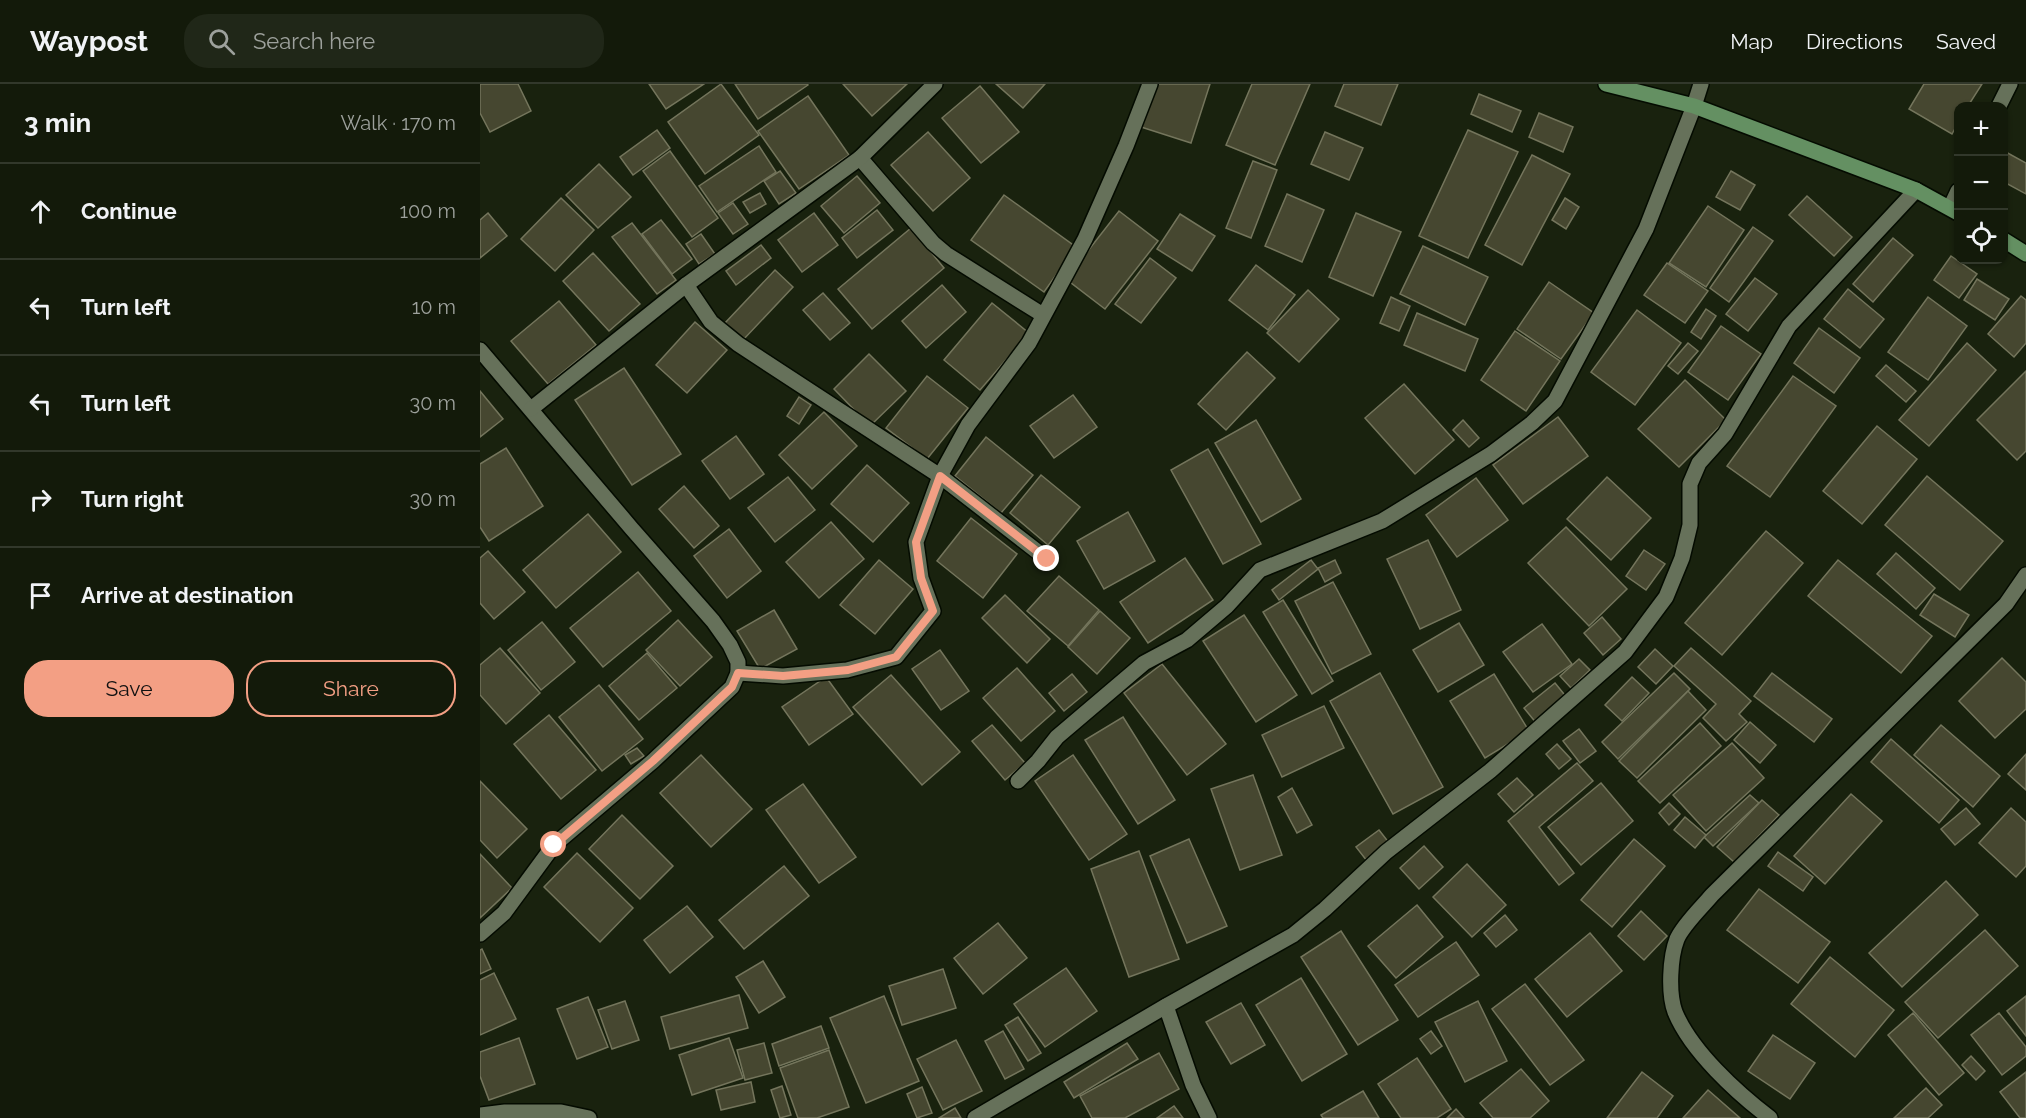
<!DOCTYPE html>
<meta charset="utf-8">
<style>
body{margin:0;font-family:Raleway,sans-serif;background:#202718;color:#f1f3f6}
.controls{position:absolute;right:18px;top:18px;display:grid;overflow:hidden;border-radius:12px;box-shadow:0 2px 4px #0004}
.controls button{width:54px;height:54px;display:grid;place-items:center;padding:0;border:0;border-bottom:2px solid #32382b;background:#131a0a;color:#f1f3f6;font:30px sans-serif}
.stop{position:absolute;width:18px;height:18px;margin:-14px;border:4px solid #f39f84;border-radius:50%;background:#fff}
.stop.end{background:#f39f84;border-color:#fff;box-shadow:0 2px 6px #0008}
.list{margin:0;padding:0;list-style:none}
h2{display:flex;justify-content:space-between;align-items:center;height:78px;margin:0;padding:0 24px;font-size:26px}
h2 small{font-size:20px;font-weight:400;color:#9da19c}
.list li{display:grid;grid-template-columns:39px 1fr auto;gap:18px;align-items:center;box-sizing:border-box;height:96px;padding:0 24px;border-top:2px solid #32382b}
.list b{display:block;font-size:22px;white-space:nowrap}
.list em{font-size:20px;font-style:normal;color:#9da19c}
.actions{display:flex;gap:12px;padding:18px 24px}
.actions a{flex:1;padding:14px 0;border:2px solid #f39f84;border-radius:24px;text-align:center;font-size:21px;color:#f39f84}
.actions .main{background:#f39f84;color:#111}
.icon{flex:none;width:33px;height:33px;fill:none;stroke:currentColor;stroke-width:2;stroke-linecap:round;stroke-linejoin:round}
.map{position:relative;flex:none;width:1546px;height:1034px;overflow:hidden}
header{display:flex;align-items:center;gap:36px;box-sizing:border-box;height:84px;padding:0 30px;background:#131a0a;border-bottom:2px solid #32382b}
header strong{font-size:28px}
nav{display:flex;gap:33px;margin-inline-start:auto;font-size:21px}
.search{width:420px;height:54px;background:#202718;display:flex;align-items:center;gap:15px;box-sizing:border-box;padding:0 21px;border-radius:24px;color:#9da19c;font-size:22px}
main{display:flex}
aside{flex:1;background:#131a0a}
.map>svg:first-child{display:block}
.building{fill:#464730;stroke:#74755c;stroke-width:1.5}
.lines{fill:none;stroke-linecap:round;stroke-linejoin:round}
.minor-casing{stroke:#040b00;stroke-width:18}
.secondary-casing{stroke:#040b00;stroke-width:18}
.minor{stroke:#66715a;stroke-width:15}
.secondary{stroke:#649062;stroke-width:15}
.route{stroke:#f39f84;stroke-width:8}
</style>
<header>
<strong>Waypost</strong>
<div class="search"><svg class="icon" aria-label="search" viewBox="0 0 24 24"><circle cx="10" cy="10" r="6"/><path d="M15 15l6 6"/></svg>Search here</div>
<nav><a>Map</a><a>Directions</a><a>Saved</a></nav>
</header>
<main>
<aside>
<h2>3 min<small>Walk · 170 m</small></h2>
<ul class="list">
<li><svg class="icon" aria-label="ahead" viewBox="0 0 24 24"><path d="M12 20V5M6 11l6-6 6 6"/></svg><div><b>Continue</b></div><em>100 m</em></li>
<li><svg class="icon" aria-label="left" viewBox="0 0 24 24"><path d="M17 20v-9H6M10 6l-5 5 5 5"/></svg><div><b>Turn left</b></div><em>10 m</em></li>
<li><svg class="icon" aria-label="left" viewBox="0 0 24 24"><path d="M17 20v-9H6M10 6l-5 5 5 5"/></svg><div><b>Turn left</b></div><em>30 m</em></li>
<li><svg class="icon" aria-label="right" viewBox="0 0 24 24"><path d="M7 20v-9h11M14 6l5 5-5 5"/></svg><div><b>Turn right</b></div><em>30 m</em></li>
<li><svg class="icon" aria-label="arrive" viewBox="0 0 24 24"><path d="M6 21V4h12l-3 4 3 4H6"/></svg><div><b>Arrive at destination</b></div></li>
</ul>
<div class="actions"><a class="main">Save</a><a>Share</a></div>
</aside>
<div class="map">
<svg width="1546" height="1034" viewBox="0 0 1546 1034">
<rect width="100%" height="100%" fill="#19220e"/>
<g class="building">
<path d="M0,0H38L51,27L10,48L0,29Z"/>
<path d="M169,0H224L186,25Z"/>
<path d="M241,0L279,51L225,90L188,38Z"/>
<path d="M255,0H327L328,1L278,35Z"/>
<path d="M363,0H427L392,32Z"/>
<path d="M516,0H565L543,24Z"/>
<path d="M675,0H730L711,59L661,43Z"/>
<path d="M772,0H830L795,81L746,61Z"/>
<path d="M864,0H918L901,41L855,22Z"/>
<path d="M1444,0H1502L1488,22H1478V39L1472,50L1429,25Z"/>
<path d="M500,2L539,48L501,79L462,34Z"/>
<path d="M999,10L1041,27L1032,48L991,30Z"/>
<path d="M328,12L369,71L319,105L278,47Z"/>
<path d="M1059,29L1093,43L1083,68L1049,53Z"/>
<path d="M177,46L190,64L153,91L140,73Z"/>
<path d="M988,46L1038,68L988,174L939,152Z"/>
<path d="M448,48L490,94L453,127L411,81Z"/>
<path d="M845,48L883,64L869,96L831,80Z"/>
<path d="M279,62L296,88L237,128L219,102Z"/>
<path d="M190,67L238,134L212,153L163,87Z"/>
<path d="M1524,67L1546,79V110L1524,98Z"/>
<path d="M1052,71L1090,90L1042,181L1005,161Z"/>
<path d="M773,77L797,86L771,154L746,144Z"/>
<path d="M119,80L151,113L118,144L86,111Z"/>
<path d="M300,87L316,109L299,120L284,97Z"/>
<path d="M1251,87L1275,101L1260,126L1236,113Z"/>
<path d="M377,92L400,119L364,149L341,122Z"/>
<path d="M280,109L286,120L270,129L263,118Z"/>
<path d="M807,110L844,126L822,178L785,162Z"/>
<path d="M524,111L596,163L564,208L491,156Z"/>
<path d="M1327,112L1372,153L1354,172L1309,131Z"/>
<path d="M81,114L114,146L75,187L41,155Z"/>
<path d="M1085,114L1099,123L1086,145L1072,136Z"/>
<path d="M253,119L268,140L253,150L238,129Z"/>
<path d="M1228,122L1264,146L1226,203L1189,179Z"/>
<path d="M397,126L413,146L377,174L362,154Z"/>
<path d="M639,127L678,157L625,225L586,195Z"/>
<path d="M8,129L27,152L0,174V136Z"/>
<path d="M334,129L358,161L322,188L298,156Z"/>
<path d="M876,129L921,148L893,212L849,193Z"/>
<path d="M700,130L735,152L712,187L677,165Z"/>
<path d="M181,136L212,175L192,190L162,150Z"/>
<path d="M152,139L196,196L177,210L132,153Z"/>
<path d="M1273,143L1293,157L1249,218L1230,204Z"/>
<path d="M431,144L464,184L392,245L358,205Z"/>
<path d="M221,150L235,170L219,180L206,160Z"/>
<path d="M1413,154L1433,171L1393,218L1373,200Z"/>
<path d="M281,161L291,174L256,201L246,187Z"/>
<path d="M943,162L1008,193L985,241L920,210Z"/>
<path d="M113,169L160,220L129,247L83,197Z"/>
<path d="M1471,172L1497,190L1479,214L1454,196Z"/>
<path d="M670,174L696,194L661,239L635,220Z"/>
<path d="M1187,179L1228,207L1205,239L1164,211Z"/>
<path d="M776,181L815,211L788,246L749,216Z"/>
<path d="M295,186L313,203L263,256L245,239Z"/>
<path d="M1275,194L1297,210L1268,247L1246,230Z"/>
<path d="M1497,195L1529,215L1515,236L1484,216Z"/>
<path d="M1069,198L1114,229L1081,275L1037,245Z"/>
<path d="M462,201L486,228L446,264L422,237Z"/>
<path d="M1368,205L1404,235L1380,264L1344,235Z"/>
<path d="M828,206L859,235L819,278L787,249Z"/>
<path d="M343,209L370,239L350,256L323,226Z"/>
<path d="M1541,212L1546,216V259L1534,273L1508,250Z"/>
<path d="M911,213L930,222L919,247L900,239Z"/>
<path d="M1448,213L1487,242L1448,296L1408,268Z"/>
<path d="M79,217L116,261L68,300L31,257Z"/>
<path d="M512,219L549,249L500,306L464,276Z"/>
<path d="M1226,225L1236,232L1221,255L1211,248Z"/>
<path d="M1157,226L1201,259L1155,321L1111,288Z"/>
<path d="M937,229L998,255L985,287L924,261Z"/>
<path d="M215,238L247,266L207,309L176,281Z"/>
<path d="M1241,242L1281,270L1248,316L1208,288Z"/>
<path d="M1339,244L1380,274L1354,309L1314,279Z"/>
<path d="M1035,247L1080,277L1046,327L1001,296Z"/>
<path d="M1208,259L1218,267L1198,290L1188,282Z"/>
<path d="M1487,259L1516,286L1449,362L1419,336Z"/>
<path d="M767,268L795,294L746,346L718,320Z"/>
<path d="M389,270L426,307L390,342L354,305Z"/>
<path d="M1406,281L1436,307L1426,318L1396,292Z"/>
<path d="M144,284L201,370L152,401L95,316Z"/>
<path d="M1546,287V367L1537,376L1497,336Z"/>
<path d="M447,292L488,324L447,375L406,344Z"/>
<path d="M1313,292L1356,322L1290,413L1247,382Z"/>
<path d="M1205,296L1246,336L1199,383L1158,345Z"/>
<path d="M924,300L974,356L935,390L885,334Z"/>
<path d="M0,307L23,335L0,353Z"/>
<path d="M593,311L617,343L574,374L550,342Z"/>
<path d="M319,313L331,321L319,340L307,332Z"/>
<path d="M344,328L377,362L332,405L299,371Z"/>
<path d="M1078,333L1108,372L1043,420L1013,381Z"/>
<path d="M776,336L821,415L781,438L735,359Z"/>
<path d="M983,336L999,354L989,363L973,346Z"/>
<path d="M1397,342L1437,375L1382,440L1343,407Z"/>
<path d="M256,352L284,390L250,415L222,377Z"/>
<path d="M506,353L553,391L521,429L475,392Z"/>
<path d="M26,364L63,422L9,457L0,443V380Z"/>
<path d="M728,365L781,460L743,480L691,386Z"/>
<path d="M387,381L429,419L393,458L351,420Z"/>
<path d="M561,391L600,423L568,461L530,429Z"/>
<path d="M1447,392L1523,457L1480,506L1405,441Z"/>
<path d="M308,393L335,426L295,458L268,424Z"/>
<path d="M1127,393L1171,434L1131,476L1087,435Z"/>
<path d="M996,394L1028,436L977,473L946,431Z"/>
<path d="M204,402L239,442L214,464L179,425Z"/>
<path d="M648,428L675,477L624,505L597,457Z"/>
<path d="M108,430L141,468L76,524L43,486Z"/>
<path d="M491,434L537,470L503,514L457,477Z"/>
<path d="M351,438L384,475L339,514L306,478Z"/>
<path d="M1086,443L1147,505L1109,542L1048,479Z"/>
<path d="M249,445L281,487L247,514L214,472Z"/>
<path d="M1286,447L1323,479L1242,571L1205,539Z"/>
<path d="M948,456L981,526L940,545L907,475Z"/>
<path d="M1164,466L1185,480L1166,506L1146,492Z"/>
<path d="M8,467L45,508L14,535L0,519V474Z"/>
<path d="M1416,469L1455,504L1436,525L1397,490Z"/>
<path d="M705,474L733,516L668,559L640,518Z"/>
<path d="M399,476L433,505L395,550L360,521Z"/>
<path d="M831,476L838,485L799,516L792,506Z"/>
<path d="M855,476L861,489L845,498L838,484Z"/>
<path d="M1358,476L1452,552L1421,589L1328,512Z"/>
<path d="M158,488L191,527L123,583L90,544Z"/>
<path d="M579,492L619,526L588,562L547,527Z"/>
<path d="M853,498L891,570L852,590L815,517Z"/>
<path d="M1454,510L1489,531L1475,553L1440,531Z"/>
<path d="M525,511L570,555L547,579L502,534Z"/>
<path d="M803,516L853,597L832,610L783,528Z"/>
<path d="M294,526L317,565L280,585L257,547Z"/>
<path d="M620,527L650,554L617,590L588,563Z"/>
<path d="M764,531L817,611L776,638L723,557Z"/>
<path d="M1122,533L1141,555L1123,571L1104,549Z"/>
<path d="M198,536L232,573L200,602L166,566Z"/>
<path d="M62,538L95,578L61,606L28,566Z"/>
<path d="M979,539L1004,581L958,608L933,566Z"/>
<path d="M1062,540L1092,580L1053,608L1023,568Z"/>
<path d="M20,564L60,609L26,640L0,611V581Z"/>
<path d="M1211,564L1271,617L1259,630L1267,638L1246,657L1223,634L1236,620L1194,582Z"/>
<path d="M1175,565L1193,582L1176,600L1158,583Z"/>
<path d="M460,566L489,607L461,626L432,585Z"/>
<path d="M167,569L197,604L159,636L129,602Z"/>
<path d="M1522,574L1546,598V625L1515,654L1479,617Z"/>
<path d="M1099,575L1110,586L1091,604L1080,592Z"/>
<path d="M682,580L746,660L707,691L644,609Z"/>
<path d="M537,584L575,627L541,657L503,614Z"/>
<path d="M900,589L963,703L913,730L850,617Z"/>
<path d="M1194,589L1210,605L1138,675L1122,658Z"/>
<path d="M1292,589L1352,635L1334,658L1274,612Z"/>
<path d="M592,590L607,608L584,627L569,609Z"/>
<path d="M1014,590L1049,647L1005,674L970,617Z"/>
<path d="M411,591L480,668L442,701L373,623Z"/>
<path d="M346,593L373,630L329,661L302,623Z"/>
<path d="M1152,593L1169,609L1142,637L1125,621Z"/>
<path d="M1075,599L1088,615L1057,640L1044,624Z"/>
<path d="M119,601L163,655L122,687L79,633Z"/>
<path d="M1208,607L1226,626L1157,694L1139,677Z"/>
<path d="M844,622L864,664L802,693L782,651Z"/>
<path d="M69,631L116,686L81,715L34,660Z"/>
<path d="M643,633L695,716L658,740L605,656Z"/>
<path d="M1270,638L1296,661L1280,679L1254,656Z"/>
<path d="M1220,639L1241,662L1180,719L1158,697Z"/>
<path d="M512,641L545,679L525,696L492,657Z"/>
<path d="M1461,641L1520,692L1493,723L1434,671Z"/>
<path d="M1099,645L1116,667L1100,679L1083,657Z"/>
<path d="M1411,655L1479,716L1459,739L1391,678Z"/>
<path d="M1252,659L1284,694L1226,747L1193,711Z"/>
<path d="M1077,660L1091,675L1079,685L1066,670Z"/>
<path d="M157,664L164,672L151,680L145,671Z"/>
<path d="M1546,670V706L1528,690Z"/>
<path d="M221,671L272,725L231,763L180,709Z"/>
<path d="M593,671L647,750L609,776L555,697Z"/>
<path d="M1097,679L1113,697L1059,743L1094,789L1079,801L1028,737Z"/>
<path d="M773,691L802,771L760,786L731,705Z"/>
<path d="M1037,694L1053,711L1034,728L1018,710Z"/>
<path d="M0,697L47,745L17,774L0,756Z"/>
<path d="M1121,699L1153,737L1101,781L1068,743Z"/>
<path d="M323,700L376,773L339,799L286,726Z"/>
<path d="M812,704L832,741L817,749L798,713Z"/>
<path d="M1371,710L1402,737L1345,800L1314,772Z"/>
<path d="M1270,711L1279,719L1233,762L1224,753Z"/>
<path d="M1282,716L1299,731L1254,778L1237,763Z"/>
<path d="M1189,719L1200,730L1189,741L1179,729Z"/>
<path d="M1486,724L1500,740L1475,761L1461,745Z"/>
<path d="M1531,724L1546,738V782L1536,793L1499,759Z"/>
<path d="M142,731L193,782L160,815L109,765Z"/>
<path d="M1205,733L1226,751L1215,764L1194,746Z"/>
<path d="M899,746L910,760L887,777L876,763Z"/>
<path d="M709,755L747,842L707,859L670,772Z"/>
<path d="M1154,755L1185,782L1132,843L1101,816Z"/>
<path d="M944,762L963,783L939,805L920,784Z"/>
<path d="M659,767L699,875L649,893L611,785Z"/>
<path d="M1298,768L1333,793L1323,807L1288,782Z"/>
<path d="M97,769L153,824L120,858L64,803Z"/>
<path d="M0,770L32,804L0,834Z"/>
<path d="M987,780L1026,821L992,853L953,813Z"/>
<path d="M304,782L329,812L264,865L239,836Z"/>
<path d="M1466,797L1498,831L1422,903L1389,869Z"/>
<path d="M1279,805L1350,858L1318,899L1247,846Z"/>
<path d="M937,821L963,853L916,894L888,862Z"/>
<path d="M207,822L233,853L190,889L164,856Z"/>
<path d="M1161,827L1187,852L1164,876L1138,852Z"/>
<path d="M1025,831L1037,846L1016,863L1004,849Z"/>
<path d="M518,839L547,874L503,910L474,874Z"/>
<path d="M1505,846L1538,882L1458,954L1425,918Z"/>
<path d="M861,847L918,936L878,961L821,873Z"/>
<path d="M1110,849L1142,887L1087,933L1055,895Z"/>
<path d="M976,858L999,891L938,933L915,901Z"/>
<path d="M2,865L11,885L0,890V866Z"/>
<path d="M1350,873L1414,926L1375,973L1311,920Z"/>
<path d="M283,877L305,913L279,929L256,893Z"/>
<path d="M586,884L617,927L565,963L534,920Z"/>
<path d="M463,885L476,924L422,941L409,902Z"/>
<path d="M14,889L36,935L0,951V896Z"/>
<path d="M821,894L867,970L822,997L776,921Z"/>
<path d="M1045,900L1104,976L1070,1001L1012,925Z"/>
<path d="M259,911L268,944L190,965L181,933Z"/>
<path d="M404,912L439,997L386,1019L350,934Z"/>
<path d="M1546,912V952L1527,927Z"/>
<path d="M108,913L128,963L97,975L77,925Z"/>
<path d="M145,917L159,956L132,965L118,926Z"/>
<path d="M998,917L1027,977L985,998L955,938Z"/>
<path d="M761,919L785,961L751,980L726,938Z"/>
<path d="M1433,929L1484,989L1459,1011L1408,951Z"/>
<path d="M1519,929L1546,963V972L1522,991L1491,951Z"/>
<path d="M538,933L561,969L548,977L525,941Z"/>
<path d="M341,942L349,964L299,982L292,960Z"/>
<path d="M523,947L544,985L525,995L505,957Z"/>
<path d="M951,947L962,962L951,970L940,955Z"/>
<path d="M1293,951L1335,979L1310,1015L1268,987Z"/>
<path d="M39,954L55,1000L9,1016L0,992V968Z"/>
<path d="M249,954L263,994L212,1011L199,971Z"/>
<path d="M476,956L502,1007L463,1026L437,975Z"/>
<path d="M284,959L292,989L265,996L257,966Z"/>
<path d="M647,959L658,975L594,1014L584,998Z"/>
<path d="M349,966L369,1023L337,1034H318L300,984Z"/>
<path d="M679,969L699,1005L645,1034H612L600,1012Z"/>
<path d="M1491,972L1505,987L1496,996L1482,981Z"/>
<path d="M937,974L971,1025L957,1034H921L898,1000Z"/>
<path d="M1041,985L1069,1017L1050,1034H1013L1000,1019Z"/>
<path d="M1162,988L1193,1012L1177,1034H1127Z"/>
<path d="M1546,988V1034H1540L1520,1008Z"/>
<path d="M271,998L275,1018L241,1026L236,1006Z"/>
<path d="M302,1002L311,1031L300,1034L291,1006Z"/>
<path d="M442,1003L452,1029L437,1034L427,1010Z"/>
<path d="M1446,1004L1462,1021L1448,1034H1414Z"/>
<path d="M1228,1006L1260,1034H1203Z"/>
<path d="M883,1007L899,1034H843L841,1031Z"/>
<path d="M694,1022L703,1034H677Z"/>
<path d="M475,1024L481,1034H459Z"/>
<path d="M976,1025L984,1034H967Z"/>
</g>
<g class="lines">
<defs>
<g id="minor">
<path d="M1519,22L1530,0"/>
<path d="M380,74L453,159L466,170L563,231"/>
<path d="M1470,124L1478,107"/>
<path d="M206,201L231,238L258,260L460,392L567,475"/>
<path d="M0,266L152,445L233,537L250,561L258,578V589L252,603L173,677L74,761L24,829L0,850"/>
<path d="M51,325L206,201L380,74L455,0"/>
<path d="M258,589L303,592L367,586L416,573L453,527L441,494L436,458L460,392L488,341L549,259L605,155L646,62L670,0"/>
<path d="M538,697L558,677L577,653L664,579L707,556L747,522L780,486L902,437L1011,370L1052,339L1075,317L1166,145L1214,22L1221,0"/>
<path d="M686,922L713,1001L729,1034"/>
<path d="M0,1031L25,1028H81L109,1034"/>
<path d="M495,1034L686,922L813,851L845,825L906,768L1010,687L1145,568L1186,513L1202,474L1210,441V400L1219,379L1245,350L1309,242L1436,106"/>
<path d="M1290,1034C1257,1009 1211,967 1195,928C1188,909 1190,873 1197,855C1203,841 1222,823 1232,811L1526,520L1546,491"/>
</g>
<g id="secondary">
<path d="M1126,0L1214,22L1436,106L1478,129"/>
<path d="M1524,156L1546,170"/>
</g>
</defs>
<use href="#minor" class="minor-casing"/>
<use href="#secondary" class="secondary-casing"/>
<use href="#minor" class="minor"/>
<use href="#secondary" class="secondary"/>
</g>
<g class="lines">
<path class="route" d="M74,761L173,677L252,603L258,589L303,592L368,586L416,573L453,527L441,494L436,458L460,392L567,475"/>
</g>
</svg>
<div class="controls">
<button>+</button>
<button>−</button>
<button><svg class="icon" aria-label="locate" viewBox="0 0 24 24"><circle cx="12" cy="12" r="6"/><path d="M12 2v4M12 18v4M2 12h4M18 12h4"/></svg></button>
</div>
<div class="stop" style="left:74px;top:761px"></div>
<div class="stop end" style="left:567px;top:475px"></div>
</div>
</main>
